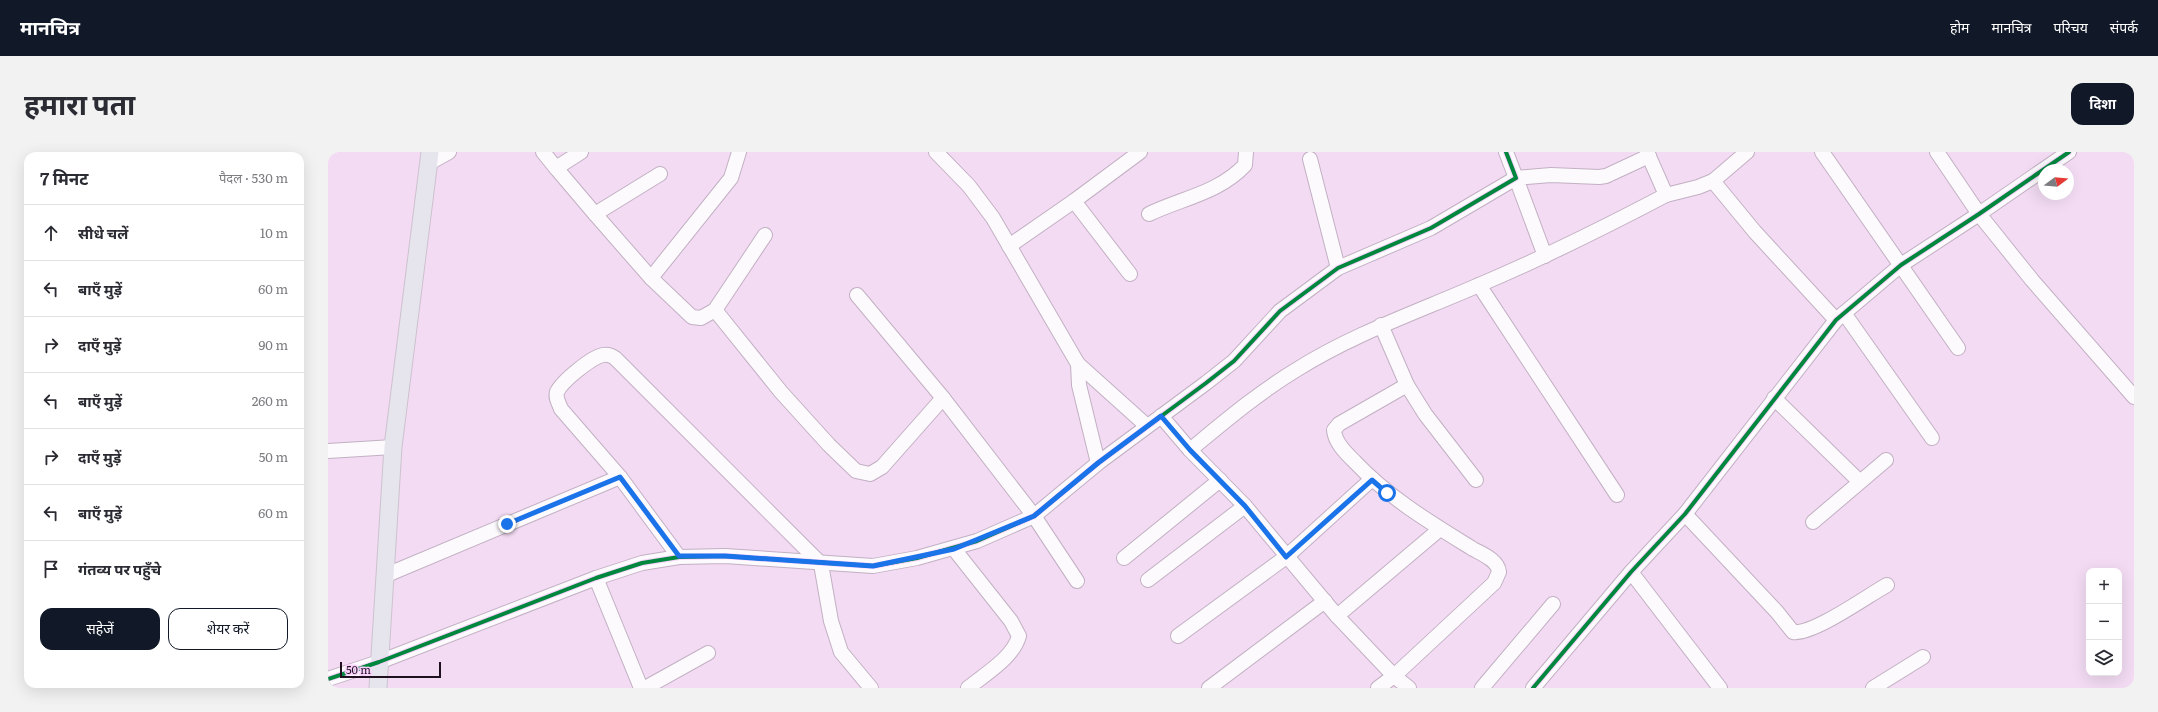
<!DOCTYPE html>
<html lang="hi">
<meta charset="utf-8">
<style>
body{margin:0;font-family:Literata,"Noto Sans Devanagari",serif;background:#f2f2f3;color:#2b2b33}
.controls{position:absolute;right:12px;bottom:12px;display:grid;overflow:hidden;border-radius:8px;box-shadow:0 4px 16px #0002}
.controls button{width:36px;height:36px;display:grid;place-items:center;padding:0;border:0;border-bottom:1px solid #e1e1e2;background:#fff;color:#2b2b33;font:20px sans-serif}
.compass{position:absolute;left:1710px;top:12px;width:36px;height:36px;border-radius:50%;background:#fff;box-shadow:0 4px 16px #0002;rotate:74deg}
.scale{position:absolute;left:12px;bottom:10px;width:101px;box-sizing:border-box;padding-left:4px;border:2px solid #1e101f;border-top:0;font-size:11px;line-height:14px;white-space:nowrap;color:#1e101f;-webkit-text-stroke:3px #fad1fd;paint-order:stroke}
.stop{position:absolute;width:12px;height:12px;margin:-9px;border:3px solid #1a73e8;border-radius:50%;background:#fff}
.stop.end{background:#1a73e8;border-color:#fff;box-shadow:0 1px 4px #0008}
.list{margin:0;padding:0;list-style:none}
h2{display:flex;justify-content:space-between;align-items:center;height:52px;margin:0;padding:0 16px;font-size:17px}
h2 small{font-size:13px;font-weight:400;color:#7c7c81}
.list li{display:grid;grid-template-columns:26px 1fr auto;gap:12px;align-items:center;box-sizing:border-box;height:56px;padding:0 16px;border-top:1px solid #e1e1e2}
.list b{display:block;font-size:15px;white-space:nowrap}
.list em{font-size:13px;font-style:normal;color:#7c7c81}
.actions{display:flex;gap:8px;padding:12px 16px}
.actions a{flex:1;padding:9px 0;border:1px solid #111827;border-radius:12px;text-align:center;font-size:14px;color:#111827}
.actions .main{background:#111827;color:#fff}
.icon{flex:none;width:22px;height:22px;fill:none;stroke:currentColor;stroke-width:2;stroke-linecap:round;stroke-linejoin:round}
.map{position:relative;flex:none;width:1806px;height:536px;overflow:hidden;border-radius:12px}
header{display:flex;align-items:center;gap:24px;box-sizing:border-box;height:56px;padding:0 20px;background:#111827;color:#fff}
header strong{font-size:19px}
nav{display:flex;gap:22px;margin-inline-start:auto;font-size:14px}
.intro{display:flex;align-items:center;justify-content:space-between;box-sizing:border-box;height:96px;padding:0 24px}
h1{margin:0;font-size:28px}
.button{padding:10px 18px;border-radius:12px;background:#111827;color:#fff;font-size:14px;font-weight:700}
main{display:flex;gap:24px;padding:0 24px}
aside{flex:1;background:#fff;border-radius:12px;box-shadow:0 4px 16px #0002}
.map>svg:first-child{display:block}
.lines{fill:none;stroke-linecap:round;stroke-linejoin:round}
.minor-casing{stroke:#c2b0c3;stroke-width:16}
.major-casing{stroke:#cdc2ce;stroke-width:19}
.minor{stroke:#fdfafd;stroke-width:14}
.major{stroke:#e6e5ee;stroke-width:17}
.cycleway-casing{stroke:#fad1fd;stroke-width:6}
.cycleway{stroke:#00873e;stroke-width:4}
.route{stroke:#1a73e8;stroke-width:5}
</style>
<header>
<strong>मानचित्र</strong>
<nav><a>होम</a><a>मानचित्र</a><a>परिचय</a><a>संपर्क</a></nav>
</header>
<div class="intro"><h1>हमारा पता</h1><a class="button">दिशा</a></div>
<main>
<aside>
<h2>7 मिनट<small>पैदल · 530 m</small></h2>
<ul class="list">
<li><svg class="icon" aria-label="ahead" viewBox="0 0 24 24"><path d="M12 20V5M6 11l6-6 6 6"/></svg><div><b>सीधे चलें</b></div><em>10 m</em></li>
<li><svg class="icon" aria-label="left" viewBox="0 0 24 24"><path d="M17 20v-9H6M10 6l-5 5 5 5"/></svg><div><b>बाएँ मुड़ें</b></div><em>60 m</em></li>
<li><svg class="icon" aria-label="right" viewBox="0 0 24 24"><path d="M7 20v-9h11M14 6l5 5-5 5"/></svg><div><b>दाएँ मुड़ें</b></div><em>90 m</em></li>
<li><svg class="icon" aria-label="left" viewBox="0 0 24 24"><path d="M17 20v-9H6M10 6l-5 5 5 5"/></svg><div><b>बाएँ मुड़ें</b></div><em>260 m</em></li>
<li><svg class="icon" aria-label="right" viewBox="0 0 24 24"><path d="M7 20v-9h11M14 6l5 5-5 5"/></svg><div><b>दाएँ मुड़ें</b></div><em>50 m</em></li>
<li><svg class="icon" aria-label="left" viewBox="0 0 24 24"><path d="M17 20v-9H6M10 6l-5 5 5 5"/></svg><div><b>बाएँ मुड़ें</b></div><em>60 m</em></li>
<li><svg class="icon" aria-label="arrive" viewBox="0 0 24 24"><path d="M6 21V4h12l-3 4 3 4H6"/></svg><div><b>गंतव्य पर पहुँचे</b></div></li>
</ul>
<div class="actions"><a class="main">सहेजें</a><a>शेयर करें</a></div>
</aside>
<div class="map">
<svg width="1806" height="536" viewBox="0 0 1806 536">
<rect width="100%" height="100%" fill="#f2dbf3"/>
<g class="lines">
<defs>
<g id="minor">
<path d="M215,0L228,16L253,0"/>
<path d="M608,0L641,34L665,66L750,212L819,274"/>
<path d="M1319,0L1338,43L1370,35L1385,29"/>
<path d="M1419,0L1385,29L1427,80L1508,168"/>
<path d="M1494,0L1630,196"/>
<path d="M1609,0L1651,62L1704,128L1806,245"/>
<path d="M982,7L1010,116"/>
<path d="M101,11L121,0"/>
<path d="M228,16L267,62"/>
<path d="M332,22L267,62L323,126L364,165L373,166L387,158L437,83"/>
<path d="M746,49L802,122"/>
<path d="M821,62C854,46 891,41 917,13L918,0"/>
<path d="M681,94L746,49L812,0"/>
<path d="M1217,104L1188,26L1223,23L1271,25L1278,24L1321,4"/>
<path d="M323,126L403,26L411,0"/>
<path d="M1151,133L1289,343"/>
<path d="M529,143L615,246L706,364L749,429"/>
<path d="M387,158L453,240L501,293L528,319L542,322L554,315L615,246"/>
<path d="M1516,161L1604,286"/>
<path d="M1053,173L1079,233L1097,262L1148,328"/>
<path d="M750,212L751,233L770,311"/>
<path d="M1446,246L1531,329"/>
<path d="M833,264L862,298L917,354L1009,464L1066,524L1081,536"/>
<path d="M862,298C896,270 930,241 968,218C1025,182 1089,160 1151,133C1215,106 1277,75 1338,43"/>
<path d="M0,299L65,295"/>
<path d="M1357,362L1449,460L1465,480C1485,483 1539,444 1559,433"/>
<path d="M1485,370L1558,308"/>
<path d="M626,397L683,469L691,484C685,506 657,522 640,536"/>
<path d="M351,405L292,325L233,257C231,251 227,246 229,240C234,229 264,205 275,203C280,202 283,203 287,206L493,412L503,469L513,500L543,536"/>
<path d="M796,406L892,328"/>
<path d="M1303,420L1392,536"/>
<path d="M56,424L292,325"/>
<path d="M268,426L313,536"/>
<path d="M820,428L917,354"/>
<path d="M1009,464L1112,377"/>
<path d="M850,484L958,405L1044,327"/>
<path d="M0,527L51,510L268,426L314,411L351,405L397,404L545,414L589,406L649,389L706,364L770,311L878,231L906,209L952,159L1010,116L1103,76L1188,26L1178,0"/>
<path d="M317,536L380,501"/>
<path d="M881,536L997,449"/>
<path d="M1050,536L1066,524L1166,431L1171,420C1170,408 1154,402 1145,397C1103,371 1061,346 1027,310C1018,301 1007,291 1006,278L1011,272L1079,233"/>
<path d="M1154,536L1225,452"/>
<path d="M1205,536L1303,420L1357,362L1508,168L1573,113L1651,62L1741,0"/>
<path d="M1545,536L1595,505"/>
</g>
<path id="major" d="M50,536L65,295L102,0"/>
</defs>
<use href="#minor" class="minor-casing"/>
<use href="#major" class="major-casing"/>
<use href="#minor" class="minor"/>
<use href="#major" class="major"/>
<defs>
<g id="cycleway">
<path d="M0,527L51,510L268,426L314,411L351,405L397,404L545,414L589,406L649,389L706,364L770,311L878,231L906,209L952,159L1010,116L1103,76L1188,26L1178,0"/>
<path d="M1205,536L1303,420L1357,362L1508,168L1573,113L1651,62L1741,0"/>
</g>
</defs>
<use href="#cycleway" class="cycleway-casing"/>
<use href="#cycleway" class="cycleway"/>
</g>
<g class="lines">
<path class="route" d="M179,372L292,325L351,404H397L545,414L626,397L706,364L770,311L833,264L862,298L917,354L958,405L1044,328L1059,341"/>
</g>
</svg>
<div class="controls">
<button>+</button>
<button>−</button>
<button><svg class="icon" aria-label="layers" viewBox="0 0 24 24"><path d="M12 4l9 5-9 5-9-5zM3 14l9 5 9-5"/></svg></button>
</div>
<svg class="compass" viewBox="-18 -18 36 36"><path d="M0-13l5 13h-10z" fill="#e53935"/><path d="M0 13l5-13h-10z" fill="#7c7c81"/></svg>
<div class="scale">50 m</div>
<div class="stop" style="left:1059px;top:341px"></div>
<div class="stop end" style="left:179px;top:372px"></div>
</div>
</main>
